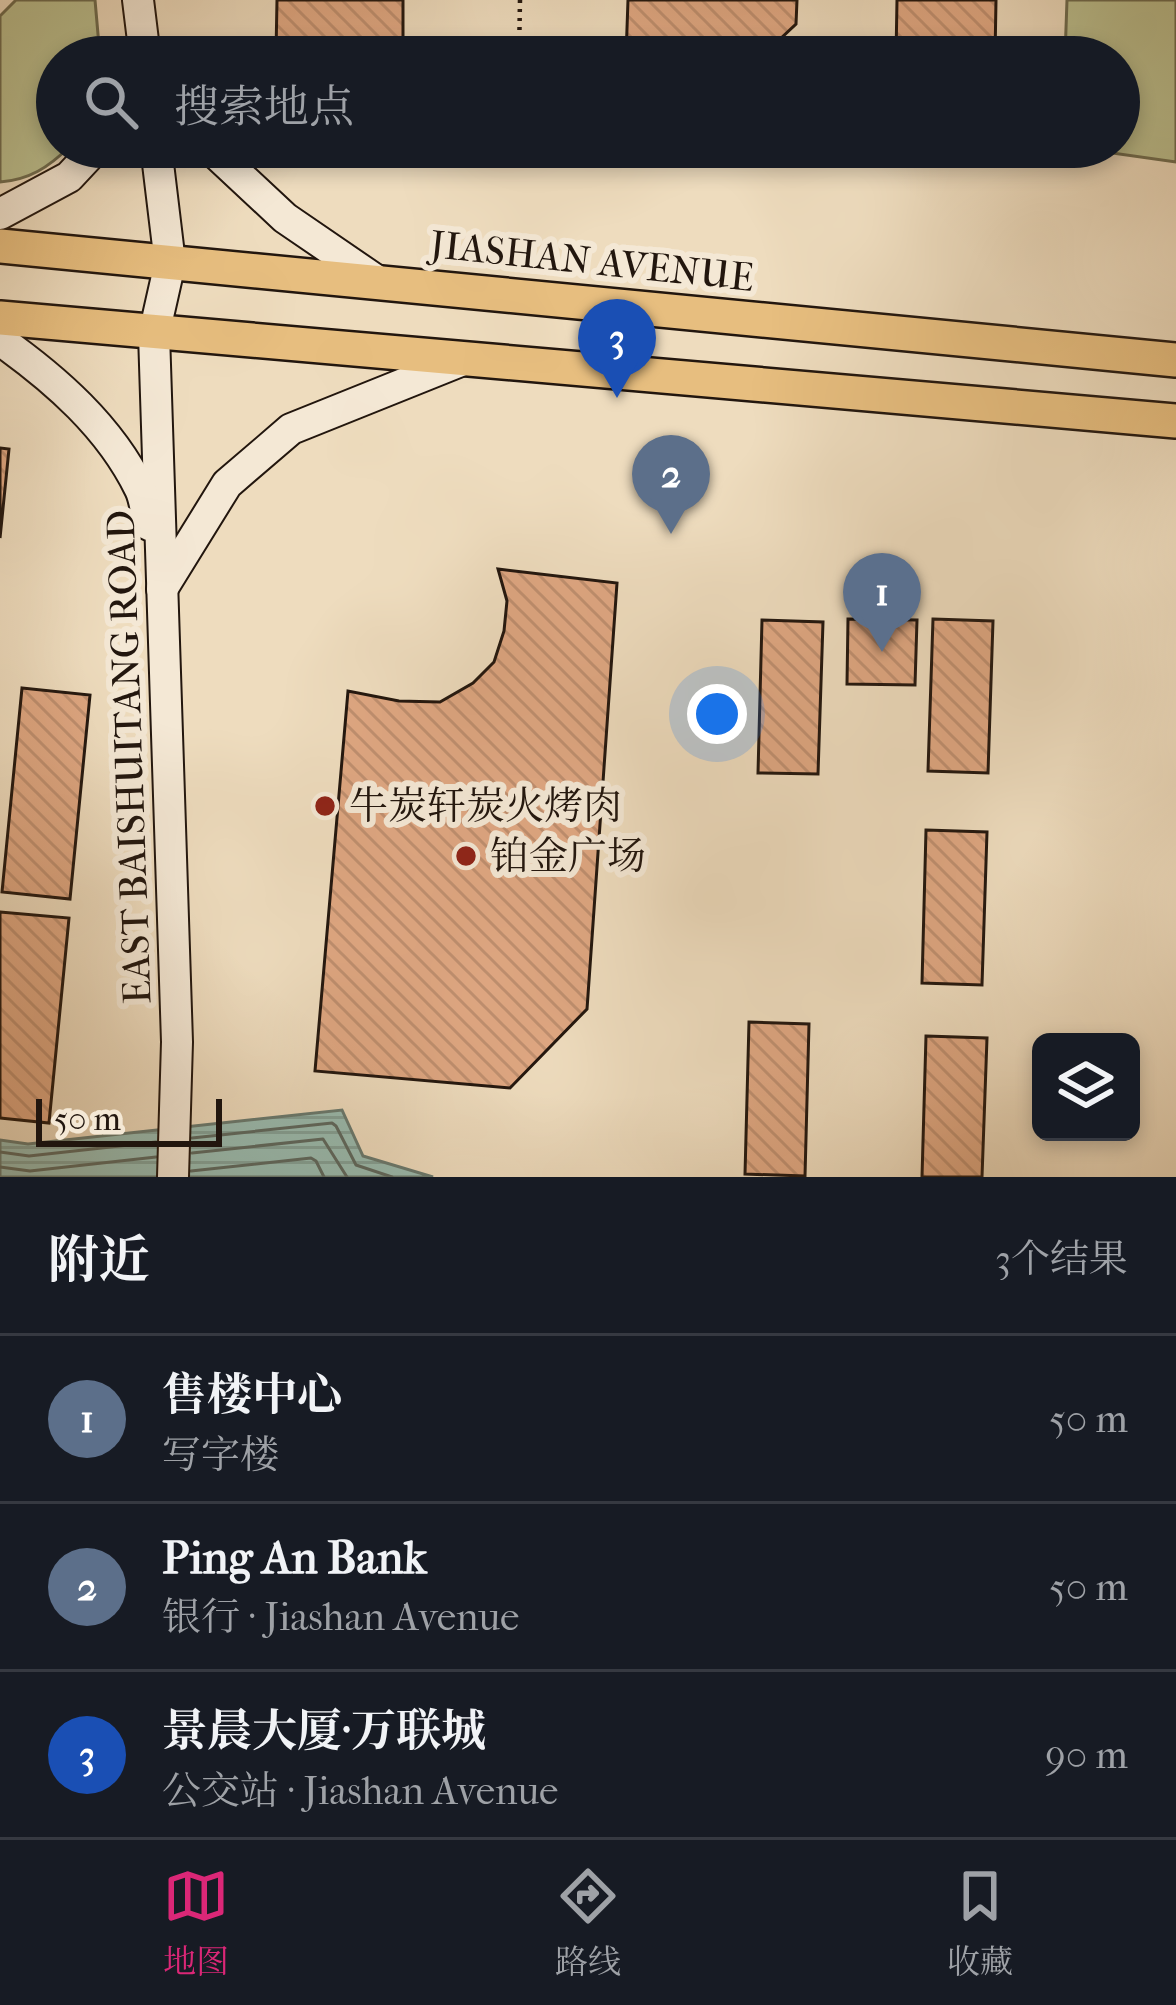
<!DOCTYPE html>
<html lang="zh">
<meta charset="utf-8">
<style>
body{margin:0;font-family:"IM FELL French Canon","Noto Serif SC",serif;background:#20242c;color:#f1f3f6}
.controls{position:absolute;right:36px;bottom:36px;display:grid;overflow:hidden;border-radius:18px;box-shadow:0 6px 18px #0003}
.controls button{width:108px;height:108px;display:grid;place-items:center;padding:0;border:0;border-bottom:3px solid #363941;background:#171b24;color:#f1f3f6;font:60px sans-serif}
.scale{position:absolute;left:36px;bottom:30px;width:186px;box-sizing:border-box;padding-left:12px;border:6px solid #22160e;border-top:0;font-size:33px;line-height:42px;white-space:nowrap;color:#22160e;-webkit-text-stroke:9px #f4e8d5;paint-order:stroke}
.you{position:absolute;left:717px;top:714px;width:42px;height:42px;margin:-30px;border:9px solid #fff;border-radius:50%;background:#1a73e8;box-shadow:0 0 0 18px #1a73e833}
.badge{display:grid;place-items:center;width:78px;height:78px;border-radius:50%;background:#db2777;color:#fff;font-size:39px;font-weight:700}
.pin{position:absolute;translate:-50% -99px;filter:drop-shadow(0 3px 6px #0008)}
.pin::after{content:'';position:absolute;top:63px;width:42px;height:36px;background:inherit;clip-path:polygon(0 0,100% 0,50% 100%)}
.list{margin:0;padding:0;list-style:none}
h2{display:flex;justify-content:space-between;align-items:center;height:156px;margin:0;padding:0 48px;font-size:51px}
h2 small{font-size:39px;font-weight:400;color:#9ea1a6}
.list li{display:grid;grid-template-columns:78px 1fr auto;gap:36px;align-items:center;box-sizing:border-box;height:168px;padding:0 48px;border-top:3px solid #363941}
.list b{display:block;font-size:45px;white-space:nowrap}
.list p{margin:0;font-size:39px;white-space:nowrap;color:#9ea1a6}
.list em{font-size:39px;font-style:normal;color:#9ea1a6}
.icon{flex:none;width:66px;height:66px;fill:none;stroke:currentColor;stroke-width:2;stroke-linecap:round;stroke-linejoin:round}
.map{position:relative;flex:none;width:1176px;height:1177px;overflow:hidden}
.search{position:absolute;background:#171b24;box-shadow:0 6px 18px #0003;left:36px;right:36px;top:36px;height:132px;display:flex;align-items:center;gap:30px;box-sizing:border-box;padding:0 42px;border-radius:66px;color:#9ea1a6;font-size:45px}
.sheet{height:660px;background:#171b24}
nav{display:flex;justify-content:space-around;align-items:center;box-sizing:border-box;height:168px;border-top:3px solid #363941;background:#171b24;font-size:33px;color:#9ea1a6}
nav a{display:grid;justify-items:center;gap:6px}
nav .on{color:#db2777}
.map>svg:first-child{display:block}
.green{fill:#bbc090;stroke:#6e6b4f;stroke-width:3}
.water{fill:url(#water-rules);stroke:#697a70;stroke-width:3}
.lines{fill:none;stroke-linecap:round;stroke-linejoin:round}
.shore{stroke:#5e6960;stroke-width:3}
.building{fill:url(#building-back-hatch);stroke:#22160e;stroke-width:3}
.secondary-casing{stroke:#22160e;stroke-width:34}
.primary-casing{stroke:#22160e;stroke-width:38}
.path{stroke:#22160e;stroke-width:4.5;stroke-dasharray:3 6;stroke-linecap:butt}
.secondary{stroke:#f4e8d5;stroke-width:30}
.primary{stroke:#e7be7f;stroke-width:33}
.poi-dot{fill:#8f2418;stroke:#f4e8d5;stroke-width:4.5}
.labels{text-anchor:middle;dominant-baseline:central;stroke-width:12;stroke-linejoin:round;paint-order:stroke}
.street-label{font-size:39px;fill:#22160e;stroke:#f4e8d5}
.poi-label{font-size:39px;fill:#22160e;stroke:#f4e8d5;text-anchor:start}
</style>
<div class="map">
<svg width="1176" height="1177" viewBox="0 0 1176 1177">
<defs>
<pattern id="water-rules" width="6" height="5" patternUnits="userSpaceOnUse" patternTransform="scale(3)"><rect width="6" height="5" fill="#99bcb1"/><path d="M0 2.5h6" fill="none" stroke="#84a197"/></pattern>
<pattern id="building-back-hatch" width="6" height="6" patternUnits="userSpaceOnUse" patternTransform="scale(3)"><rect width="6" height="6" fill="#dfa782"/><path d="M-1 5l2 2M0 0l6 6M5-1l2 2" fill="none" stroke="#bf8f6f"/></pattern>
</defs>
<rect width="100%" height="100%" fill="#eedcbe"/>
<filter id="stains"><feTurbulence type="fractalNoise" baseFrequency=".00167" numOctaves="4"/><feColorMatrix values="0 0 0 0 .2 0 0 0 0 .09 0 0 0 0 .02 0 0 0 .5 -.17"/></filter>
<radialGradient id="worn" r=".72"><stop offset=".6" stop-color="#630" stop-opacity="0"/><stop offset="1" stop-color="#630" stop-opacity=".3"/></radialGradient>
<g class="green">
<path d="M16,0H95L100,57H57V147H69C49,167 29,180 0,182V16Z"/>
<path d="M1067,0H1176V162L1070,147H1119V57H1065Z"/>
</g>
<path class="water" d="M342,1110L363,1156L433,1177H0V1140L28,1144Z"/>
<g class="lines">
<g class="shore">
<path d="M192,1138L332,1123L336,1126L356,1165L392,1177"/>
<path d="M0,1152L29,1156L156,1142"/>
<path d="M192,1153L323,1139L347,1177"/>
<path d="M0,1167L30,1171L156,1157"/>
<path d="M191,1171L311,1158L316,1161L324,1177"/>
</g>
</g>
<g class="building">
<path d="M277,0H403V54L276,53Z"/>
<path d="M628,0H797L796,24L761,57H626Z"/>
<path d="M897,0H996L995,57H896Z"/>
<path d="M0,448L9,449L0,538Z"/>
<path d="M498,569L617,583L587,1009L510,1088L315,1071L348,691L399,701L440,702L473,683L494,662L504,631L507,601Z"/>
<path d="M848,619L917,620L915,685L847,684Z"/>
<path d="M933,619L993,621L988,773L928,771Z"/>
<path d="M762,620L823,622L818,774L758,773Z"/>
<path d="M22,688L90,695L70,899L2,892Z"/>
<path d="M926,830L987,832L982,985L922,983Z"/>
<path d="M0,912L69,918L49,1123L0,1118Z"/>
<path d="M749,1022L809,1024L805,1176L745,1174Z"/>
<path d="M926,1036L987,1038L982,1177H922Z"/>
</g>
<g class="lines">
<defs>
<g id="secondary">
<path d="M138,0L145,57"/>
<path d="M156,147L170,263L154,334L177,1042L173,1177"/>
<path d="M209,147L285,218L380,283"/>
<path d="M0,214L69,177L97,147"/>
<path d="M0,340C55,379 110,427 140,489C145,499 146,513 149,525"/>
<path d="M162,589L227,484L291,429L463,360"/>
</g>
<g id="primary">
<path d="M0,246L1176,360"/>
<path d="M0,318L1176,421"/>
</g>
</defs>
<use href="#secondary" class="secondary-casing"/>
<use href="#primary" class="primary-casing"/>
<path class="path" d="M519,57L520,0"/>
<use href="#secondary" class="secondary"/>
<use href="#primary" class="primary"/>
</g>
<g class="poi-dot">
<circle cx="325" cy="806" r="12"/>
<circle cx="466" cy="856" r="12"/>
</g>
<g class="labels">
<g class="street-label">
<text transform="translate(592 261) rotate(6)">JIASHAN AVENUE</text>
<text transform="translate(129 757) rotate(-92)">EAST BAISHUITANG ROAD</text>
</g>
<g class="poi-label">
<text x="349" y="806">牛炭轩炭火烤肉</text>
<text x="490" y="856">铂金广场</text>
</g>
</g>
<rect width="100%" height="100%" filter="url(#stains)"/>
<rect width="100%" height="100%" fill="url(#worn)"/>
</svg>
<div class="controls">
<button><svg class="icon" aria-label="layers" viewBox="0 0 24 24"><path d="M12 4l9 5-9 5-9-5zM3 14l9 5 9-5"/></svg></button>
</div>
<div class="scale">50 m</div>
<div class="you"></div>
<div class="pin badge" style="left:882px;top:652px;background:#5c6f8a">1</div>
<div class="pin badge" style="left:671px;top:534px;background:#5c6f8a">2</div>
<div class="pin badge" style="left:617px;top:398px;background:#1a4fb4">3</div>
<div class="search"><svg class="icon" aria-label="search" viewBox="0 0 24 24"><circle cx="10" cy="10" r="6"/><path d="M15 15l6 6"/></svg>搜索地点</div>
</div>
<section class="sheet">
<h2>附近<small>3个结果</small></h2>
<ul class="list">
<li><span class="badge" style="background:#5c6f8a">1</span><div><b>售楼中心</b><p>写字楼</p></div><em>50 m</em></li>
<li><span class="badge" style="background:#5c6f8a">2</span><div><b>Ping An Bank</b><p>银行 · Jiashan Avenue</p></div><em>50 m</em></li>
<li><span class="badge" style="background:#1a4fb4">3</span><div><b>景晨大厦·万联城</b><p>公交站 · Jiashan Avenue</p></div><em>90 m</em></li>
</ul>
</section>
<nav>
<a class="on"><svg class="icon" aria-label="map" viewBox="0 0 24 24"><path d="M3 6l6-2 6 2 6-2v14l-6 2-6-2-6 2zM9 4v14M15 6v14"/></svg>地图</a>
<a><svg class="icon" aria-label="directions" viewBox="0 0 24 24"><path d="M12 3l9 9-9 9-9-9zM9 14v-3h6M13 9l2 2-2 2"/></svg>路线</a>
<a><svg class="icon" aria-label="saved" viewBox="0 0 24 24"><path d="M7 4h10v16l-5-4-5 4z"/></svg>收藏</a>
</nav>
